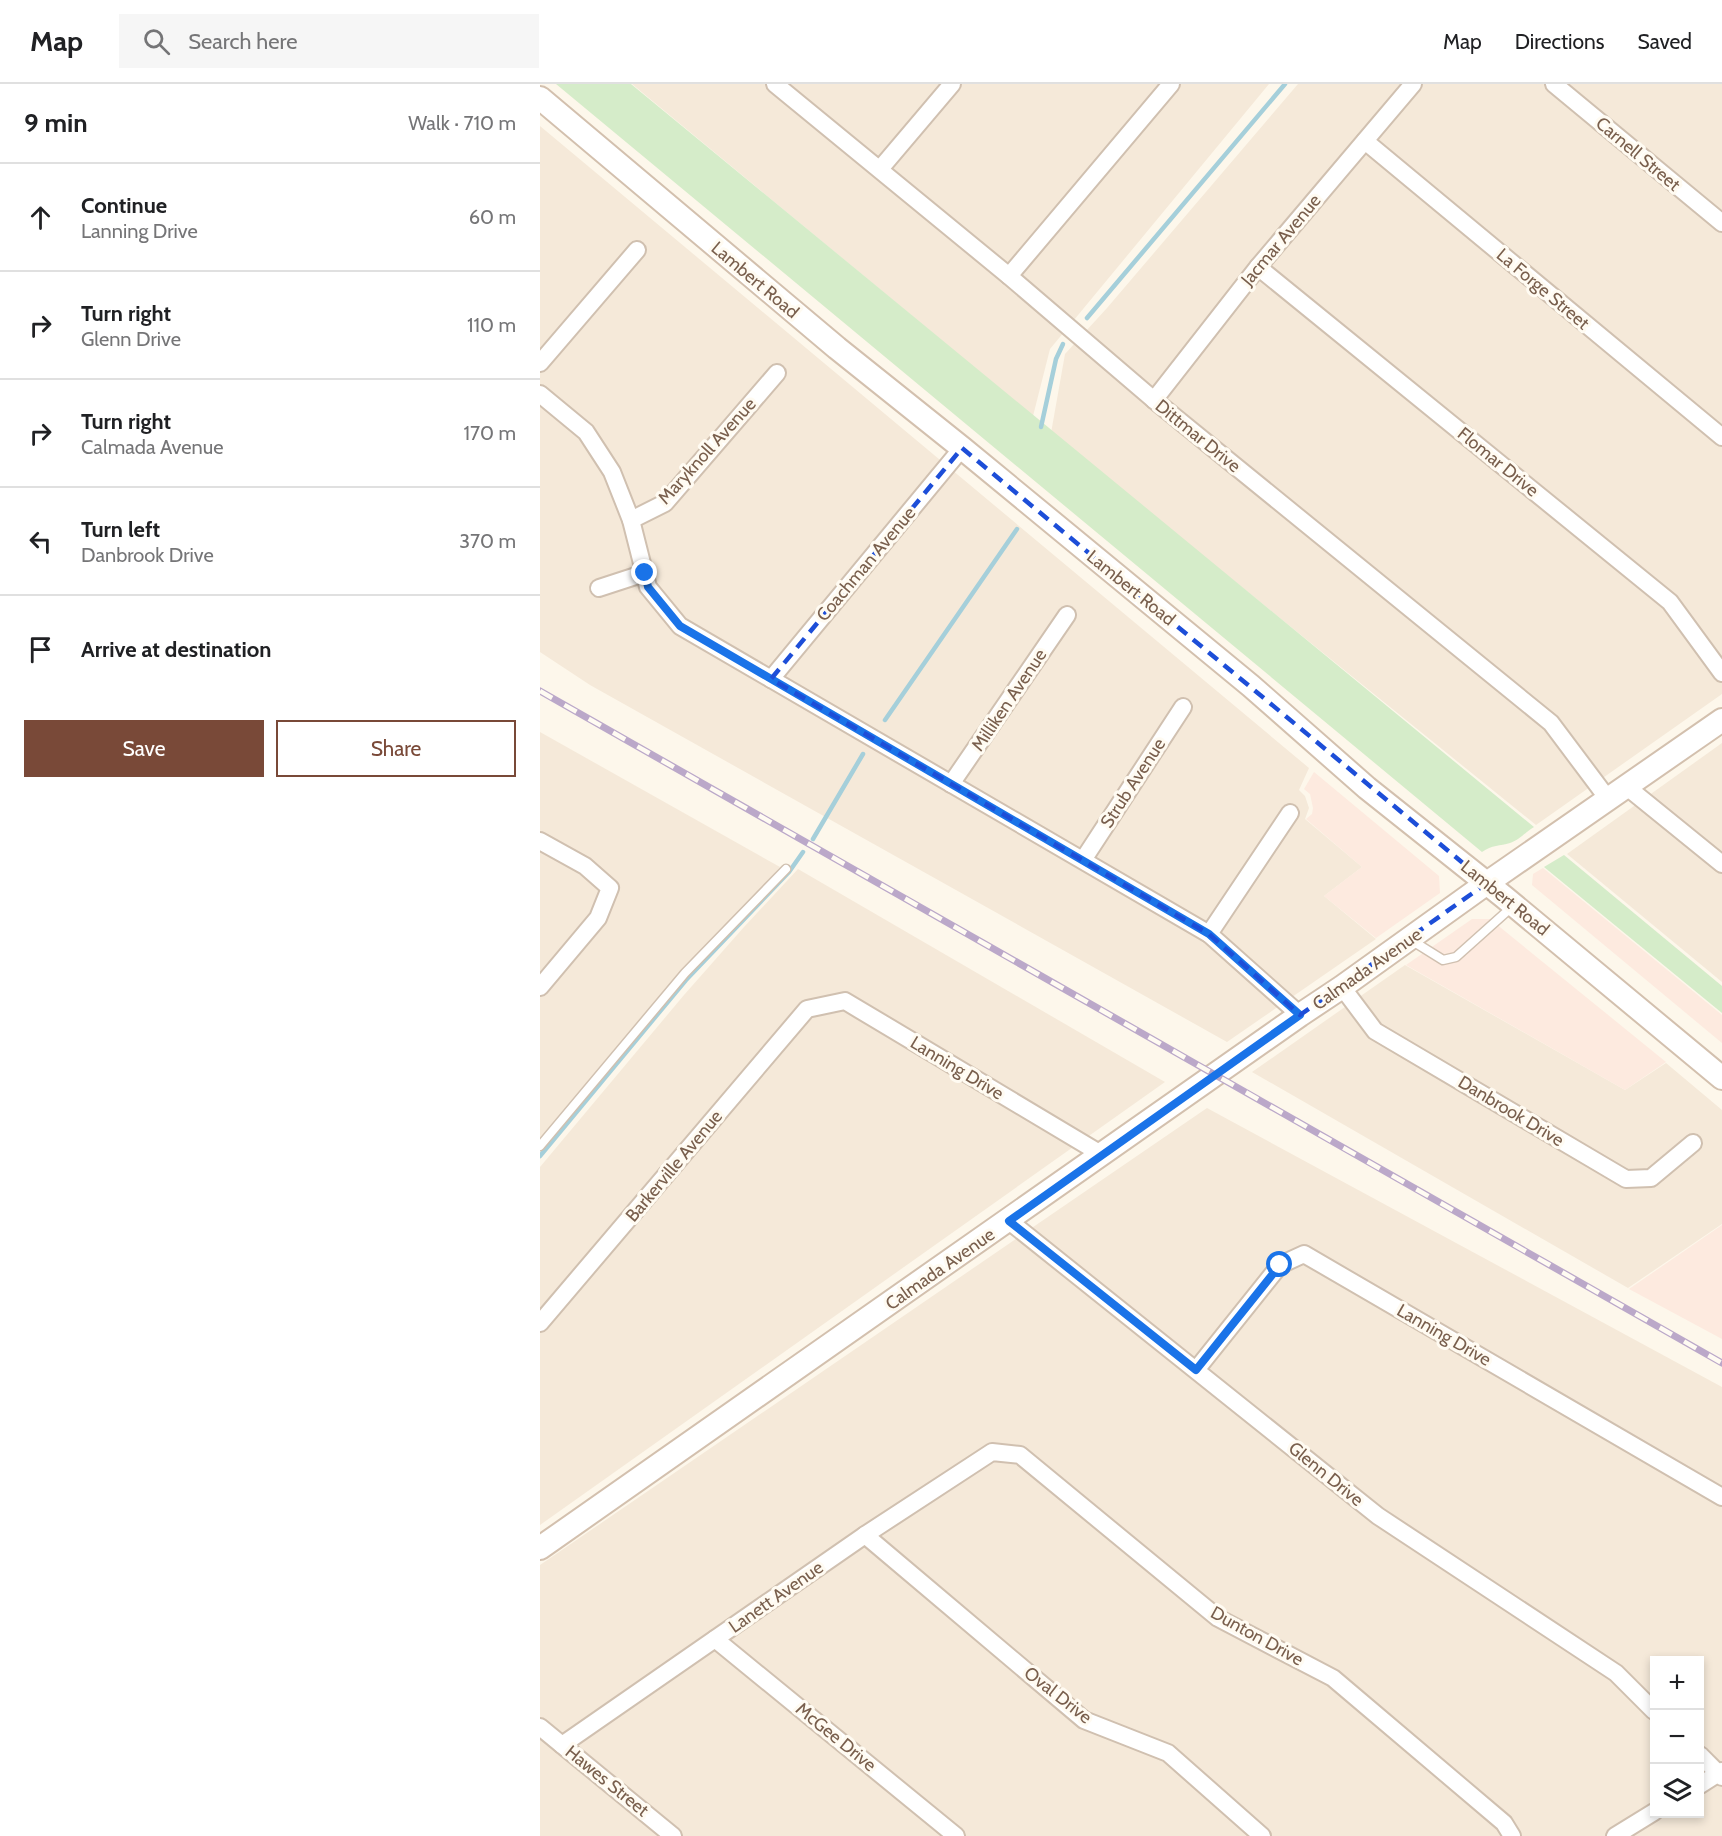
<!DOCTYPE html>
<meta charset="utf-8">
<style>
body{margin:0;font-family:Cabin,sans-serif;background:#f6f6f6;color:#202124}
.controls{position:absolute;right:18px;bottom:18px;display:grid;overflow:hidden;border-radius:0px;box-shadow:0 3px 9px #0003}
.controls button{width:54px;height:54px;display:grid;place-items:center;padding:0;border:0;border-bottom:2px solid #e0e0e0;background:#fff;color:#202124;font:30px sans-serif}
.stop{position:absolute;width:18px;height:18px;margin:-14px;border:4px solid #1a73e8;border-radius:50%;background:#fff}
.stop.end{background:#1a73e8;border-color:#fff;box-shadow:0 2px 6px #0008}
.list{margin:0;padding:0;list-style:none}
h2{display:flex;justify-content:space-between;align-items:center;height:78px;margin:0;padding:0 24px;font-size:26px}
h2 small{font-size:20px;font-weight:400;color:#757577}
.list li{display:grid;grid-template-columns:39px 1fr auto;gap:18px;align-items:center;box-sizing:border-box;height:108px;padding:0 24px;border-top:2px solid #e0e0e0}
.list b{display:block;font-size:22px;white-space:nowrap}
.list p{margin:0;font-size:20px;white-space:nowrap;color:#757577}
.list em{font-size:20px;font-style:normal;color:#757577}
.actions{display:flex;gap:12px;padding:18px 24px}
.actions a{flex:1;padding:14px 0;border:2px solid #794938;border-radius:0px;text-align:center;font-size:21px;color:#794938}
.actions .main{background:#794938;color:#fff}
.icon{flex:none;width:33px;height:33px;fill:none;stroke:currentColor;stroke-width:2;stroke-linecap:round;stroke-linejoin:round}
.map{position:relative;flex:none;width:1182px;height:1752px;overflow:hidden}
header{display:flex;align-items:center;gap:36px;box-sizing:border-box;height:84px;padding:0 30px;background:#fff;border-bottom:2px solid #e0e0e0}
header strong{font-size:28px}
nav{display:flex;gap:33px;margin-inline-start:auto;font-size:21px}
.search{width:420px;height:54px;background:#f6f6f6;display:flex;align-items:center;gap:15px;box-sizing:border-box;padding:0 21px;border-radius:0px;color:#757577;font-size:22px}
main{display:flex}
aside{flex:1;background:#fff}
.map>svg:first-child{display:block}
.residential{fill:#f5e9d9;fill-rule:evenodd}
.commercial{fill:#fdeadf}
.green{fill:#d5ecc9}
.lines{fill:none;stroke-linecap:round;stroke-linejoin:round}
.stream{stroke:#a5cfda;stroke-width:4.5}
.lane-casing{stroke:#d0c0b0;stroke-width:11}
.street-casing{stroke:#d0c0b0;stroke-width:20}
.secondary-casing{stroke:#d3c0ae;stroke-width:26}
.lane{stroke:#fff;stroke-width:8}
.street{stroke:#fff;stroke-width:16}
.secondary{stroke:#fff;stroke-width:22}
.rail-casing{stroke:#bba8c9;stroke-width:7}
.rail{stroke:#fffbf2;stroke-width:4.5;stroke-dasharray:14;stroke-linecap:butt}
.route{stroke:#1a73e8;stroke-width:8}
.marked{fill:none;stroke:#1d4ed8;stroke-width:4.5;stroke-dasharray:12 8;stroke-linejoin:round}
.labels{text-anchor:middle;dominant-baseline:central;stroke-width:6;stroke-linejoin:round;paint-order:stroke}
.street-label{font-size:18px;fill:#795f4d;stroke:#fffbf2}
</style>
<header>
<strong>Map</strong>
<div class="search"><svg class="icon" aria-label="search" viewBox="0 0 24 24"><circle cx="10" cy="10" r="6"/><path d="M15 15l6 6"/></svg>Search here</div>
<nav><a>Map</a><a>Directions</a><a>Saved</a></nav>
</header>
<main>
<aside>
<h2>9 min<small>Walk · 710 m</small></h2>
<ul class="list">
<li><svg class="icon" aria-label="ahead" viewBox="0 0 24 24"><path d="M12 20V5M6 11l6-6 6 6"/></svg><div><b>Continue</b><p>Lanning Drive</p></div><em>60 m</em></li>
<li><svg class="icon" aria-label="right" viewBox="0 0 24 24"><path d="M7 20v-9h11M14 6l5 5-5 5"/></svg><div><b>Turn right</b><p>Glenn Drive</p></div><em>110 m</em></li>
<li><svg class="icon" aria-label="right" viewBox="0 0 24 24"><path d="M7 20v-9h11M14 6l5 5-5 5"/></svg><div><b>Turn right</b><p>Calmada Avenue</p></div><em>170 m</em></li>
<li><svg class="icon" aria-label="left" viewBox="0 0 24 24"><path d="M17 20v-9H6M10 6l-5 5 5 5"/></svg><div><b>Turn left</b><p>Danbrook Drive</p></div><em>370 m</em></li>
<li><svg class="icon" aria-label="arrive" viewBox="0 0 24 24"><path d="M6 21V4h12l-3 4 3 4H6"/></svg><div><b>Arrive at destination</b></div></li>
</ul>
<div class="actions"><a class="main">Save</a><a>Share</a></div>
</aside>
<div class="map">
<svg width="1182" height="1752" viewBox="0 0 1182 1752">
<rect width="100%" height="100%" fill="#fdf7eb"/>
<g class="residential">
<path d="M92,0H729L510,265L493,332Z"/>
<path d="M758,0H1182V610L996,741L511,349L525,270L567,224Z"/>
<path d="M0,42L769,684L759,706L765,712L769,724L765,735L822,783L784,812L836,855L687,958L50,601L0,568Z"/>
<path d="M0,648L240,783L0,1057Z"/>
<path d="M1182,659V898L1027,770Z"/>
<path d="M258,785L625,998L0,1441V1083L144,911L204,843Z"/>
<path d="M865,881L1085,1006L1126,979L1182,1026V1140L1088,1204L712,988Z"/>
<path d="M667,1024L1182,1303V1752H0V1481ZM1114,1576H1160V1730H1114Z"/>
</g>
<g class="commercial">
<path d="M774,688L899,792L900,809L836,854L784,812L822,783L766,735L772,730L773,724L770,710L764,705Z"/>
<path d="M1003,784L1182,931V959L992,801L993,790Z"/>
<path d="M932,835H950L1126,978L1085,1006L866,881Z"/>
<path d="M1182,1141V1255L1089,1205Z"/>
</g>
<g class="green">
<path d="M16,0H91L994,743C987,747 978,757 970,759C960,762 952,761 942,768Z"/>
<path d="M1024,771L1182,902V929L1004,783Z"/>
</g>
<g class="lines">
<g class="stream">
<path d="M547,234L745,0"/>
<path d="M501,343L516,275L523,260"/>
<path d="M345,636L477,445"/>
<path d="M273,755L323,670"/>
<path d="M0,1072L146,896L249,788L263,768"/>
</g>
<defs>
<g id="lane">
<path d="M871,856L903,876L916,873L973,822"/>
<path d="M0,1062L145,889L246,785"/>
</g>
<g id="street">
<path d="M235,0L469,192L614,316L1011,639L1068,715"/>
<path d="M1014,0L1182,139"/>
<path d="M825,57L1182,353"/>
<path d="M340,85L412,0"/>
<path d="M718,183L1130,518L1182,589"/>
<path d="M469,192L631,0"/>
<path d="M0,279L97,166"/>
<path d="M0,310L46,348L72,388L91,436L108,503L140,542L669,850L760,931"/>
<path d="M614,316L718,183L873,0"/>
<path d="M91,436L125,419L237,289"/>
<path d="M59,504L105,489"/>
<path d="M231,595L422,364"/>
<path d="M411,700L527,531"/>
<path d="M1087,703L1182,780"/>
<path d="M0,757L45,782L70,804L58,834L0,903"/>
<path d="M543,776L643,623"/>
<path d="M669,850L750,729"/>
<path d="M802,903L835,947L1086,1095L1111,1094L1153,1059"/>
<path d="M469,1137L838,1432L1076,1589L1114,1627"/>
<path d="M0,1239L267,925L305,917L561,1070"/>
<path d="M656,1286L740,1181L764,1170L1182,1413"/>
<path d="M325,1451L544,1636L628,1669L722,1752"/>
<path d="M175,1555L416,1752"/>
<path d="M0,1643L133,1752"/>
<path d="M22,1661L325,1451L452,1368L480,1371L678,1534L793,1594L964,1739L972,1752"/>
<path d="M1160,1671L1182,1693"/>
<path d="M1160,1701L1182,1687"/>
<path d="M1075,1752L1114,1728"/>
</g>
<g id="secondary">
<path d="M0,14L297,264L422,364L711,602L827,704L964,813L1182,994"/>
<path d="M0,1464L760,931L802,903L947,799L1182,636"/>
</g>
</defs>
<use href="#lane" class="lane-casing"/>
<use href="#street" class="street-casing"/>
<use href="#secondary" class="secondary-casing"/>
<use href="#lane" class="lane"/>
<use href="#street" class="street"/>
<use href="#secondary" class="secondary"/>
<defs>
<path id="rail" d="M0,607L1182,1279"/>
</defs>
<use href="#rail" class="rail-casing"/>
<use href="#rail" class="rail"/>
</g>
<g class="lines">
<path class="route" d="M105,489L108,503L140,542L669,850L760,931L469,1137L656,1286L740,1181"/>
</g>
<path class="marked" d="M422,364L947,799L760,931L669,850L231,595Z"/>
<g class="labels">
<g class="street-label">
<text transform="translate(1098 70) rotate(40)">Carnell Street</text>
<text transform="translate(741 156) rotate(-50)">Jacmar Avenue</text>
<text transform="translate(215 196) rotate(40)">Lambert Road</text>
<text transform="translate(1003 205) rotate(40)">La Forge Street</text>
<text transform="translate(658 352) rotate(39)">Dittmar Drive</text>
<text transform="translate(167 367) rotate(-48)">Maryknoll Avenue</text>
<text transform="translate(958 378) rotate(39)">Flomar Drive</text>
<text transform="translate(326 480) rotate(-50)">Coachman Avenue</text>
<text transform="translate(591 504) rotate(39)">Lambert Road</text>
<text transform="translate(469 616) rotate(-56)">Milliken Avenue</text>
<text transform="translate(593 699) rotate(-57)">Strub Avenue</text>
<text transform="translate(965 814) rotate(39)">Lambert Road</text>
<text transform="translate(827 885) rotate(-35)">Calmada Avenue</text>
<text transform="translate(417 984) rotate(31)">Lanning Drive</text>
<text transform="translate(971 1027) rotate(31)">Danbrook Drive</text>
<text transform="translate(134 1082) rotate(-50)">Barkerville Avenue</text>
<text transform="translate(400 1185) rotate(-35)">Calmada Avenue</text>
<text transform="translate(904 1251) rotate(30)">Lanning Drive</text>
<text transform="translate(786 1390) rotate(39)">Glenn Drive</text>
<text transform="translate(236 1513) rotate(-35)">Lanett Avenue</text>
<text transform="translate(717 1552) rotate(29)">Dunton Drive</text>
<text transform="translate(518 1611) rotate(38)">Oval Drive</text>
<text transform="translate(296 1653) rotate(39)">McGee Drive</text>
<text transform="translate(67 1697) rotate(39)">Hawes Street</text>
</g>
</g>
</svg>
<div class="controls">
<button>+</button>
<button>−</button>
<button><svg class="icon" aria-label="layers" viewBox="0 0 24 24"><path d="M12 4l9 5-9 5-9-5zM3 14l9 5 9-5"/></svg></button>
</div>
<div class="stop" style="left:740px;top:1181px"></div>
<div class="stop end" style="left:105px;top:489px"></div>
</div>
</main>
